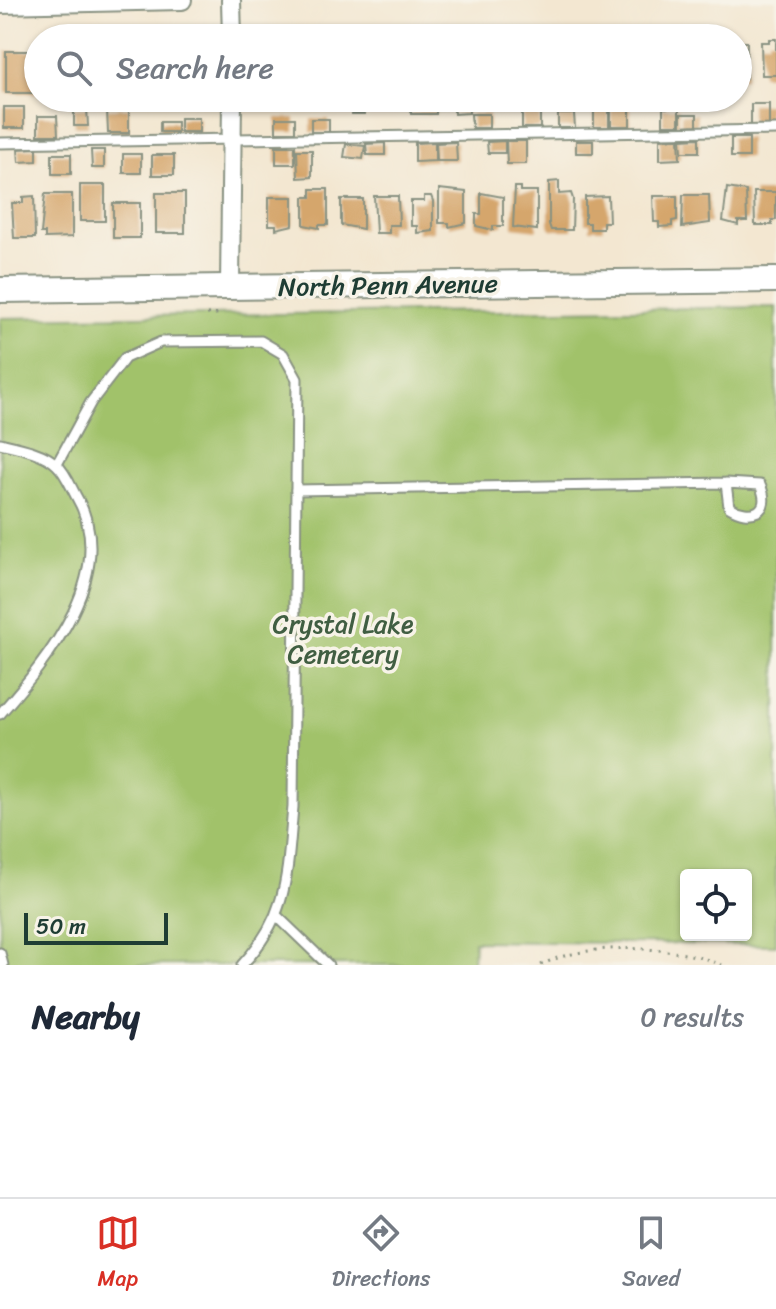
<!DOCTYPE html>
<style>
body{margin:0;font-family:Sriracha,sans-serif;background:#f6f6f7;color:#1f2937}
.controls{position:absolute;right:24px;bottom:24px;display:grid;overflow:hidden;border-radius:8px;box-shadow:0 2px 6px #0004}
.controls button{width:72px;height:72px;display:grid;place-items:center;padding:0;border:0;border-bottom:2px solid #e0e1e3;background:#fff;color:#1f2937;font:40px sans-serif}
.scale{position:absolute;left:24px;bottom:20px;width:144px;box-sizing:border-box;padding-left:8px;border:4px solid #1f3d34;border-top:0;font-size:22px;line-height:28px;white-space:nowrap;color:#1f3d34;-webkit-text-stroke:6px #f7f3e8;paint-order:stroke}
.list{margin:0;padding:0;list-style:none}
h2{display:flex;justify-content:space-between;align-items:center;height:104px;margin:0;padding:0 32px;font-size:34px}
h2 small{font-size:26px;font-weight:400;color:#747a83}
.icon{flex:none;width:44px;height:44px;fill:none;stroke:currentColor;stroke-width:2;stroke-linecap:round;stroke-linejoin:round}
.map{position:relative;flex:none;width:776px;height:965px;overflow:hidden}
.search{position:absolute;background:#fff;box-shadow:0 2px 6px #0004;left:24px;right:24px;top:24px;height:88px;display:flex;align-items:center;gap:20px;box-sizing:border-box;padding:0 28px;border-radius:44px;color:#747a83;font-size:30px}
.sheet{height:232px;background:#fff}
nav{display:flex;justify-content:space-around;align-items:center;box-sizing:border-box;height:112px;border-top:2px solid #e0e1e3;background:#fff;font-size:22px;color:#747a83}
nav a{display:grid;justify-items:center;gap:4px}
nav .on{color:#d93025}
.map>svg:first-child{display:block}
.green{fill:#a1c26b;stroke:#608050;stroke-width:2;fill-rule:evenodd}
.building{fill:#d5a66c}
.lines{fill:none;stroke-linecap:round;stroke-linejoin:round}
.lane-casing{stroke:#899282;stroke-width:13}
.street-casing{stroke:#899282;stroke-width:22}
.secondary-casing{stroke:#899282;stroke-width:28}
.path{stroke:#899282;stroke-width:3;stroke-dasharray:2 6;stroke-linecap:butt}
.lane{stroke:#fff;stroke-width:9}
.street{stroke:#fff;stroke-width:18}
.secondary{stroke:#fff;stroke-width:24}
.labels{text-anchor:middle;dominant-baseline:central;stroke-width:7;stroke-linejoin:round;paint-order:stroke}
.street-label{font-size:26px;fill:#1f3d34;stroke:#f7f3e8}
.park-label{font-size:26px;fill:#405e42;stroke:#f7f3e8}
</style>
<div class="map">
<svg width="776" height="965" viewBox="0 0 776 965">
<rect width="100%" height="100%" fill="#f7f3e8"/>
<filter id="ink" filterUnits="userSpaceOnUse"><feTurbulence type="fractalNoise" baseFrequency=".0125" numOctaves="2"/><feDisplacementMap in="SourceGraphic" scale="16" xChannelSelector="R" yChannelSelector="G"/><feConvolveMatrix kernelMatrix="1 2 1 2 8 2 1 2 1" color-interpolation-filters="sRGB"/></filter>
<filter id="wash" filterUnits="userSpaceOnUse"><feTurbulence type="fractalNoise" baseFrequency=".006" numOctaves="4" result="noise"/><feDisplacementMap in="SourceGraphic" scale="32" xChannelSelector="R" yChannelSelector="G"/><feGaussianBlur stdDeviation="1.8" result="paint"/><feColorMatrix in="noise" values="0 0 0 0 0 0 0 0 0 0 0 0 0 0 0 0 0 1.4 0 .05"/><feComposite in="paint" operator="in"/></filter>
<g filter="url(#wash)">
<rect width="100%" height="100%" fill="#f3e7d1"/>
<path class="green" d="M776,307V945L474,941L473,965H0V318ZM686,875H746V935H686Z"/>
<g id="blocks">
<g class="building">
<path d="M769,39H776V75H762L761,42H769Z"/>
<path d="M738,42H747L746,78H738Z"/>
<rect x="6" y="51" width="30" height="42"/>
<rect x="352" y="98" width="12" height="16"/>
<rect x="411" y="98" width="25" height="16"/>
<path d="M453,98H468L469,113L454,114Z"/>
<rect x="611" y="104" width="19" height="22"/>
<rect x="751" y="104" width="18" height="21"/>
<rect x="4" y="107" width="20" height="21"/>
<path d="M87,108L88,126H74V109Z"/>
<path d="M129,108V133H108L107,109Z"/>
<rect x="663" y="108" width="16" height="17"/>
<rect x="594" y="109" width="15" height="18"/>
<rect x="522" y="110" width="18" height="18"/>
<path d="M471,114H489V128H472Z"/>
<path d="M558,114H574L575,128H558Z"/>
<path d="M681,114H697V125L681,126Z"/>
<path d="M38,116H57L58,135H38Z"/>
<rect x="180" y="118" width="19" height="14"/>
<rect x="276" y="118" width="19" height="14"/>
<rect x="311" y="119" width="18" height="13"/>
<rect x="160" y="122" width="17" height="10"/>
<path d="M679,138L680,159L660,160V139Z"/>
<path d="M699,138V152H682L681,139Z"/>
<rect x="731" y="138" width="18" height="19"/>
<path d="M505,141V153H488L487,142Z"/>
<path d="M506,141H526V164H507Z"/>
<rect x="576" y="141" width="17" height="12"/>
<path d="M435,142V161L415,162V143Z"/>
<path d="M456,142L457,161H437L436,143Z"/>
<path d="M385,143V155H367L366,144Z"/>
<path d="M346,144L365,146L363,159L344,157Z"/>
<rect x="276" y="146" width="19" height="18"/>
<path d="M37,148V161L19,162L18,149Z"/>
<path d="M91,150H104V168H92Z"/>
<path d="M297,150H312V177L298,178Z"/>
<rect x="52" y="154" width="19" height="20"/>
<rect x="123" y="154" width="18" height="19"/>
<rect x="152" y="155" width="22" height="20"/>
<path d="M559,181V194L571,193L573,199L572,230H551L549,224V182Z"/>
<rect x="80" y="185" width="25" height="36"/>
<path d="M515,187H520V191H537V230L513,227Z"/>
<path d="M727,188L746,191L747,221H738V225L723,221Z"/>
<path d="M311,189H328V225H319V228L304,225V197H311Z"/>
<path d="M439,189L466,192V223L449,227V223H439Z"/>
<path d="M754,192H776V220H772V225H755Z"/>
<rect x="156" y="193" width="29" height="40"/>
<path d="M481,193L503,197V226H493V230L476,226V214H481Z"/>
<path d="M45,194H72V237L45,238V233H41Z"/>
<path d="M683,195H709L710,223L682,227Z"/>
<path d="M34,196L35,238H14L12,203H23V197Z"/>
<path d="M374,196H398L399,225H389V233H376Z"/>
<path d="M424,196H431L433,201V231L417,233V226H411V201H424Z"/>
<path d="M608,196L609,222H603V229H590V223H585V197Z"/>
<path d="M653,196H677V220L672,221V226L659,227V222H654Z"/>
<path d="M269,197H293V225L276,229V225H269Z"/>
<path d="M341,199H363V229L341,225Z"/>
<rect x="113" y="203" width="27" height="35"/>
</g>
</g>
</g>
<g filter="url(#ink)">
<use href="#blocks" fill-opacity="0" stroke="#899282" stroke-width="2"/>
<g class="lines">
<defs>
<g id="lane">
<path d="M0,143L776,130"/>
<path d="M0,443C17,447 44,452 57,465C65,472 71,487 76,496C121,572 48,659 0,714"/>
<path d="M57,464L91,402L125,358L161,342L261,341L283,354L297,379L293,807C287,873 289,915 242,965"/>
<path d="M296,490L726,483L760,485C773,513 750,520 729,507L726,483"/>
<path d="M278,917L328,965"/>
<path d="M0,953L3,965"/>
</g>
<g id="street">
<path d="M231,0L232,38"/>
<path d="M0,4L182,0"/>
<path d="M230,287L232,98"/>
</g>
<path id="secondary" d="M0,290L776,280"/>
</defs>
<use href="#lane" class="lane-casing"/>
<use href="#street" class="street-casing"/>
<use href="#secondary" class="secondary-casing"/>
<g class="path">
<path d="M207,314H216V311"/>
<path d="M541,965C586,941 676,945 722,965"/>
</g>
<use href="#lane" class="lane"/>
<use href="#street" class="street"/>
<use href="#secondary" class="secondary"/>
</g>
</g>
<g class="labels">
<g class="street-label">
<text transform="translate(388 285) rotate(-1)">North Penn Avenue</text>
</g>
<g class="park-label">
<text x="343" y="624">Crystal Lake<tspan x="343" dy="30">Cemetery</tspan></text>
</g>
</g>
</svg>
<div class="controls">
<button><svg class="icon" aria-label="locate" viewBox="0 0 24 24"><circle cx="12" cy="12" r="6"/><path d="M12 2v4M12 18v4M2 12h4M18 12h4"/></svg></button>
</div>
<div class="scale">50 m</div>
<div class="search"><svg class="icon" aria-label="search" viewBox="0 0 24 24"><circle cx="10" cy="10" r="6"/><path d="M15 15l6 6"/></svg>Search here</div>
</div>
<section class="sheet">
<h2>Nearby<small>0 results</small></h2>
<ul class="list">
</ul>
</section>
<nav>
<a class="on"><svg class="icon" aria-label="map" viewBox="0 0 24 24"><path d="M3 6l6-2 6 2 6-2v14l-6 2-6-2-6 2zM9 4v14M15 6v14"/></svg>Map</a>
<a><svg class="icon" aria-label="directions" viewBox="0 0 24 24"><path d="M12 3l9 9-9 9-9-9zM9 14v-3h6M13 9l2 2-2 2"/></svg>Directions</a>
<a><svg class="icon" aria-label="saved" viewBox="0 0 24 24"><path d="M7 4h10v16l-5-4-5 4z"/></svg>Saved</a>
</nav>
